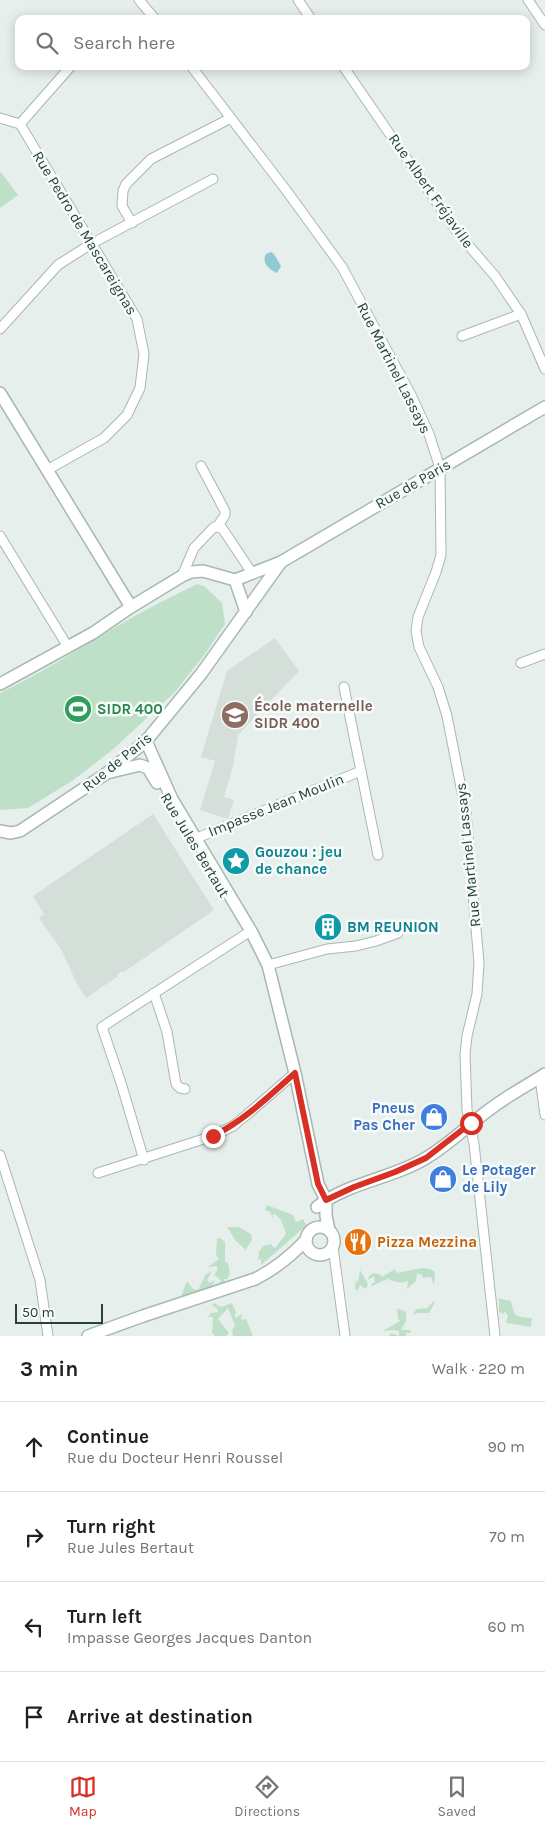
<!DOCTYPE html>
<meta charset="utf-8">
<style>
body{margin:0;font-family:Karla,sans-serif;background:#f6f6f6;color:#202124}
.scale{position:absolute;left:15px;bottom:12px;width:88px;box-sizing:border-box;padding-left:5px;border:2px solid #24423a;border-top:0;font-size:14px;line-height:18px;white-space:nowrap;color:#24423a;-webkit-text-stroke:4px #f7fbf9;paint-order:stroke}
.stop{position:absolute;width:15px;height:15px;margin:-11px;border:4px solid #d93025;border-radius:50%;background:#fff}
.stop.end{background:#d93025;border-color:#fff;box-shadow:0 1px 5px #0008}
.list{margin:0;padding:0;list-style:none}
h2{display:flex;justify-content:space-between;align-items:center;height:65px;margin:0;padding:0 20px;font-size:21px}
h2 small{font-size:16px;font-weight:400;color:#757577}
.list li{display:grid;grid-template-columns:32px 1fr auto;gap:15px;align-items:center;box-sizing:border-box;height:90px;padding:0 20px;border-top:1px solid #e0e0e0}
.list b{display:block;font-size:19px;white-space:nowrap}
.list p{margin:0;font-size:16px;white-space:nowrap;color:#757577}
.list em{font-size:16px;font-style:normal;color:#757577}
.icon{flex:none;width:28px;height:28px;fill:none;stroke:currentColor;stroke-width:2;stroke-linecap:round;stroke-linejoin:round}
.map{position:relative;flex:none;width:545px;height:1336px;overflow:hidden}
.search{position:absolute;background:#fff;box-shadow:0 2px 12px #0003;left:15px;right:15px;top:15px;height:55px;display:flex;align-items:center;gap:12px;box-sizing:border-box;padding:0 18px;border-radius:10px;color:#757577;font-size:19px}
.sheet{height:425px;background:#fff}
nav{display:flex;justify-content:space-around;align-items:center;box-sizing:border-box;height:70px;border-top:1px solid #e0e0e0;background:#fff;font-size:14px;color:#757577}
nav a{display:grid;justify-items:center;gap:2px}
nav .on{color:#d93025}
.map>svg:first-child{display:block}
.built{fill:#d4dfda}
.green{fill:#bfe0c8}
.water{fill:#8ec9d4}
.lines{fill:none;stroke-linecap:round;stroke-linejoin:round}
.minor-casing{stroke:#a8b8b2;stroke-width:11}
.tertiary-casing{stroke:#a8b8b2;stroke-width:14}
.minor{stroke:#fff;stroke-width:9}
.tertiary{stroke:#fff;stroke-width:11}
.route{stroke:#d93025;stroke-width:6}
.labels{text-anchor:middle;dominant-baseline:central;stroke-width:5;stroke-linejoin:round;paint-order:stroke}
.street-label{font-size:15px;fill:#24423a;stroke:#f7fbf9}
.education-label{font-size:15px;font-weight:bold;fill:#785e54;stroke:#f7fbf9;text-anchor:start}
.leisure-label{font-size:15px;font-weight:bold;fill:#27864d;stroke:#f7fbf9;text-anchor:start}
.culture-label{font-size:15px;font-weight:bold;fill:#0d838f;stroke:#f7fbf9;text-anchor:start}
.shop-label{font-size:15px;font-weight:bold;fill:#366cbe;stroke:#f7fbf9;text-anchor:end}
.food-label{font-size:15px;font-weight:bold;fill:#c56008;stroke:#f7fbf9;text-anchor:start}
</style>
<div class="map">
<svg width="545" height="1336" viewBox="0 0 545 1336">
<rect width="100%" height="100%" fill="#e6efeb"/>
<g class="built">
<path d="M275,638L299,671L238,735L233,766L224,797L234,800L228,819L200,810L215,761L201,757L227,671Z"/>
<path d="M153,814L214,910L124,972L122,971L117,975L118,976L86,998L77,984L61,949L39,918L44,914L33,896Z"/>
</g>
<g class="green">
<path d="M0,171L18,195L0,208Z"/>
<path d="M197,584L204,586L222,603L225,624L205,654L174,693L111,751L72,781L28,808L0,810V693C42,673 81,647 121,624C146,609 171,597 197,584Z"/>
<path d="M267,1205L293,1215L296,1222L304,1219V1222L307,1225L261,1265V1259L258,1260L259,1252L263,1246L271,1244L272,1246L275,1248L286,1234L281,1220L275,1214H273V1218L270,1212L265,1210Z"/>
<path d="M227,1227H239L251,1234L252,1240L246,1249L247,1251L236,1241Z"/>
<path d="M220,1238L225,1242V1262L228,1263C229,1269 231,1274 227,1279H224L225,1283L180,1299L187,1281L193,1289L198,1290L206,1274L212,1271L207,1280L210,1283L215,1280L212,1285L219,1283L221,1280L214,1275L217,1271V1266L208,1267L219,1259L216,1255L217,1239Z"/>
<path d="M423,1268L430,1269L435,1272L434,1285L431,1277L423,1278L422,1275L417,1273L416,1281L407,1289L408,1281C402,1283 397,1283 391,1280L389,1281V1278L372,1286L371,1284L375,1282L374,1276L368,1280L369,1276L374,1273L382,1275L380,1278L395,1269L396,1273Z"/>
<path d="M360,1270L368,1284L366,1289L360,1285L357,1291L355,1288L356,1281L358,1282Z"/>
<path d="M498,1298L511,1301C515,1319 515,1316 532,1318L531,1327L506,1323L508,1316L505,1311L503,1314L499,1312V1300Z"/>
<path d="M433,1302H435L429,1313H417L412,1315L417,1309L427,1308Z"/>
<path d="M214,1303L221,1307L232,1303L236,1312L235,1318L242,1314L241,1320L246,1319L253,1336H233L232,1330L235,1325L228,1308L218,1319L229,1333L226,1336H215L212,1333L213,1317H208L211,1313L218,1312V1310L212,1305Z"/>
<path d="M397,1308L406,1312V1321L401,1330H410L411,1333H406V1336H389L391,1333L399,1336V1331L393,1330L383,1331L400,1321L398,1319Z"/>
</g>
<path class="water" d="M271,252L274,254L281,266L277,273C270,270 261,263 266,254Z"/>
<g class="lines">
<defs>
<g id="minor">
<path d="M139,0L155,19"/>
<path d="M298,0L311,19"/>
<path d="M528,0L545,25"/>
<path d="M191,66L286,190L342,267L411,395L429,434L440,468L441,555L436,572L418,617L416,631L419,647L438,687L447,716L466,813L479,963L477,994L467,1036L465,1055L467,1110L474,1144L495,1336"/>
<path d="M343,66L457,232L495,276L521,314L545,369"/>
<path d="M0,118L20,124L137,319L144,354L140,388L127,415L104,438L47,470"/>
<path d="M20,124L71,66"/>
<path d="M132,223L122,206L123,191L126,184L151,159L231,118"/>
<path d="M0,329L58,265L91,244L213,179"/>
<path d="M462,336L521,314"/>
<path d="M201,466L225,511V515L217,527"/>
<path d="M0,536L68,647"/>
<path d="M182,576L194,548L214,527L222,528L252,573"/>
<path d="M521,663L545,654"/>
<path d="M344,687L378,855"/>
<path d="M192,840L361,771"/>
<path d="M268,965L327,949L356,946L376,941L398,933"/>
<path d="M154,993L167,1032L176,1084L180,1088L185,1089"/>
<path d="M540,1078L545,1115"/>
<path d="M0,1155L40,1280L48,1336"/>
<path d="M144,1160L121,1083L102,1027L249,932"/>
<path d="M98,1173L213,1136L233,1126L249,1113L295,1073"/>
<path d="M333,1247L345,1336"/>
</g>
<g id="tertiary">
<path d="M0,393L131,607"/>
<path d="M235,580L246,612"/>
<path d="M0,684L93,633L131,607L182,576L191,572L203,571L235,580L281,562L545,407"/>
<path d="M146,741L172,799L251,931L268,965L295,1073L318,1184L326,1200V1216L329,1230"/>
<path d="M111,772L140,765L148,768L157,783"/>
<path d="M0,831L11,833L20,831L107,773L146,741L201,674L281,562"/>
<path d="M317,1207C348,1182 392,1179 426,1158C450,1144 470,1123 493,1107C509,1095 528,1085 545,1074"/>
<circle cx="320" cy="1241" r="14"/>
<path d="M88,1336L143,1316L255,1279C275,1269 291,1256 306,1240"/>
</g>
</defs>
<use href="#minor" class="minor-casing"/>
<use href="#tertiary" class="tertiary-casing"/>
<use href="#minor" class="minor"/>
<use href="#tertiary" class="tertiary"/>
</g>
<g class="lines">
<path class="route" d="M213,1136C245,1120 269,1096 295,1073L318,1184L326,1200L354,1187L395,1172L426,1158L471,1123"/>
</g>
<defs>
<symbol id="stadium-disc" viewBox="-11 -11 22 22"><circle r="9.5" fill="#2e9e5b" stroke="#f7fbf9"/><path d="M0-5a6.5 5 0 1 0 0 10a6.5 5 0 1 0 0-10ZM-3.5-1.8h7v3.6h-7Z" fill="#fff"/></symbol>
<symbol id="school-disc" viewBox="-11 -11 22 22"><circle r="9.5" fill="#8d6e63" stroke="#f7fbf9"/><path d="M0-5L7-2L0 1L-7-2ZM-4 1L0 2.5L4 1V4Q0 6-4 4Z" fill="#fff"/></symbol>
<symbol id="sight-disc" viewBox="-11 -11 22 22"><circle r="9.5" fill="#0f9aa8" stroke="#f7fbf9"/><path d="M0-6L1.8-2.2L6-1.7L2.9 1.2L3.7 5.4L0 3.3L-3.7 5.4L-2.9 1.2L-6-1.7L-1.8-2.2Z" fill="#fff"/></symbol>
<symbol id="building-disc" viewBox="-11 -11 22 22"><circle r="9.5" fill="#0f9aa8" stroke="#f7fbf9"/><path d="M-4-6H4V6H1V3H-1V6H-4ZM-2.5-4.3h1.7v1.8h-1.7ZM.8-4.3h1.7v1.8H.8ZM-2.5-1h1.7V.8h-1.7ZM.8-1h1.7V.8H.8Z" fill="#fff"/></symbol>
<symbol id="shop-disc" viewBox="-11 -11 22 22"><circle r="9.5" fill="#3f7fe0" stroke="#f7fbf9"/><path d="M-5-2.5h2.3a2.7 3.5 0 0 1 5.4 0H5L5.5 6h-11ZM-1.5-2.5h3a1.5 2.3 0 0 0-3 0Z" fill="#fff"/></symbol>
<symbol id="restaurant-disc" viewBox="-11 -11 22 22"><circle r="9.5" fill="#e8710a" stroke="#f7fbf9"/><path d="M-5-6h1v4h1v-4h1v4h1v-4h1v5L-1.5 .5V6h-2V.5L-5-1ZM5-6V6H3V1.5H1.5Q1.5-4 5-6Z" fill="#fff"/></symbol>
</defs>
<g fill-rule="evenodd">
<use href="#stadium-disc" x="62" y="693" width="32" height="32"/>
<use href="#school-disc" x="219" y="699" width="32" height="32"/>
<use href="#sight-disc" x="220" y="845" width="32" height="32"/>
<use href="#building-disc" x="312" y="911" width="32" height="32"/>
<use href="#shop-disc" x="418" y="1101" width="32" height="32"/>
<use href="#shop-disc" x="427" y="1163" width="32" height="32"/>
<use href="#restaurant-disc" x="342" y="1226" width="32" height="32"/>
</g>
<g class="labels">
<g class="street-label">
<text transform="translate(431 191) rotate(55)">Rue Albert Fréjaville</text>
<text transform="translate(85 233) rotate(59)">Rue Pedro de Mascareignas</text>
<text transform="translate(394 368) rotate(63)">Rue Martinel Lassays</text>
<text transform="translate(413 484) rotate(-30)">Rue de Paris</text>
<text transform="translate(117 762) rotate(-39)">Rue de Paris</text>
<text transform="translate(276 805) rotate(-22)">Impasse Jean Moulin</text>
<text transform="translate(195 845) rotate(59)">Rue Jules Bertaut</text>
<text transform="translate(468 855) rotate(-96)">Rue Martinel Lassays</text>
</g>
<g class="education-label">
<text x="254" y="706">École maternelle<tspan x="254" dy="17">SIDR 400</tspan></text>
</g>
<g class="leisure-label">
<text x="97" y="709">SIDR 400</text>
</g>
<g class="culture-label">
<text x="255" y="852">Gouzou : jeu<tspan x="255" dy="17">de chance</tspan></text>
<text x="347" y="927">BM REUNION</text>
</g>
<g class="shop-label">
<text x="415" y="1108">Pneus<tspan x="415" dy="17">Pas Cher</tspan></text>
<text x="462" y="1170" text-anchor="start">Le Potager<tspan x="462" dy="17">de Lily</tspan></text>
</g>
<g class="food-label">
<text x="377" y="1242">Pizza Mezzina</text>
</g>
</g>
</svg>
<div class="scale">50 m</div>
<div class="stop" style="left:471px;top:1123px"></div>
<div class="stop end" style="left:213px;top:1136px"></div>
<div class="search"><svg class="icon" aria-label="search" viewBox="0 0 24 24"><circle cx="10" cy="10" r="6"/><path d="M15 15l6 6"/></svg>Search here</div>
</div>
<section class="sheet">
<h2>3 min<small>Walk · 220 m</small></h2>
<ul class="list">
<li><svg class="icon" aria-label="ahead" viewBox="0 0 24 24"><path d="M12 20V5M6 11l6-6 6 6"/></svg><div><b>Continue</b><p>Rue du Docteur Henri Roussel</p></div><em>90 m</em></li>
<li><svg class="icon" aria-label="right" viewBox="0 0 24 24"><path d="M7 20v-9h11M14 6l5 5-5 5"/></svg><div><b>Turn right</b><p>Rue Jules Bertaut</p></div><em>70 m</em></li>
<li><svg class="icon" aria-label="left" viewBox="0 0 24 24"><path d="M17 20v-9H6M10 6l-5 5 5 5"/></svg><div><b>Turn left</b><p>Impasse Georges Jacques Danton</p></div><em>60 m</em></li>
<li><svg class="icon" aria-label="arrive" viewBox="0 0 24 24"><path d="M6 21V4h12l-3 4 3 4H6"/></svg><div><b>Arrive at destination</b></div></li>
</ul>
</section>
<nav>
<a class="on"><svg class="icon" aria-label="map" viewBox="0 0 24 24"><path d="M3 6l6-2 6 2 6-2v14l-6 2-6-2-6 2zM9 4v14M15 6v14"/></svg>Map</a>
<a><svg class="icon" aria-label="directions" viewBox="0 0 24 24"><path d="M12 3l9 9-9 9-9-9zM9 14v-3h6M13 9l2 2-2 2"/></svg>Directions</a>
<a><svg class="icon" aria-label="saved" viewBox="0 0 24 24"><path d="M7 4h10v16l-5-4-5 4z"/></svg>Saved</a>
</nav>
